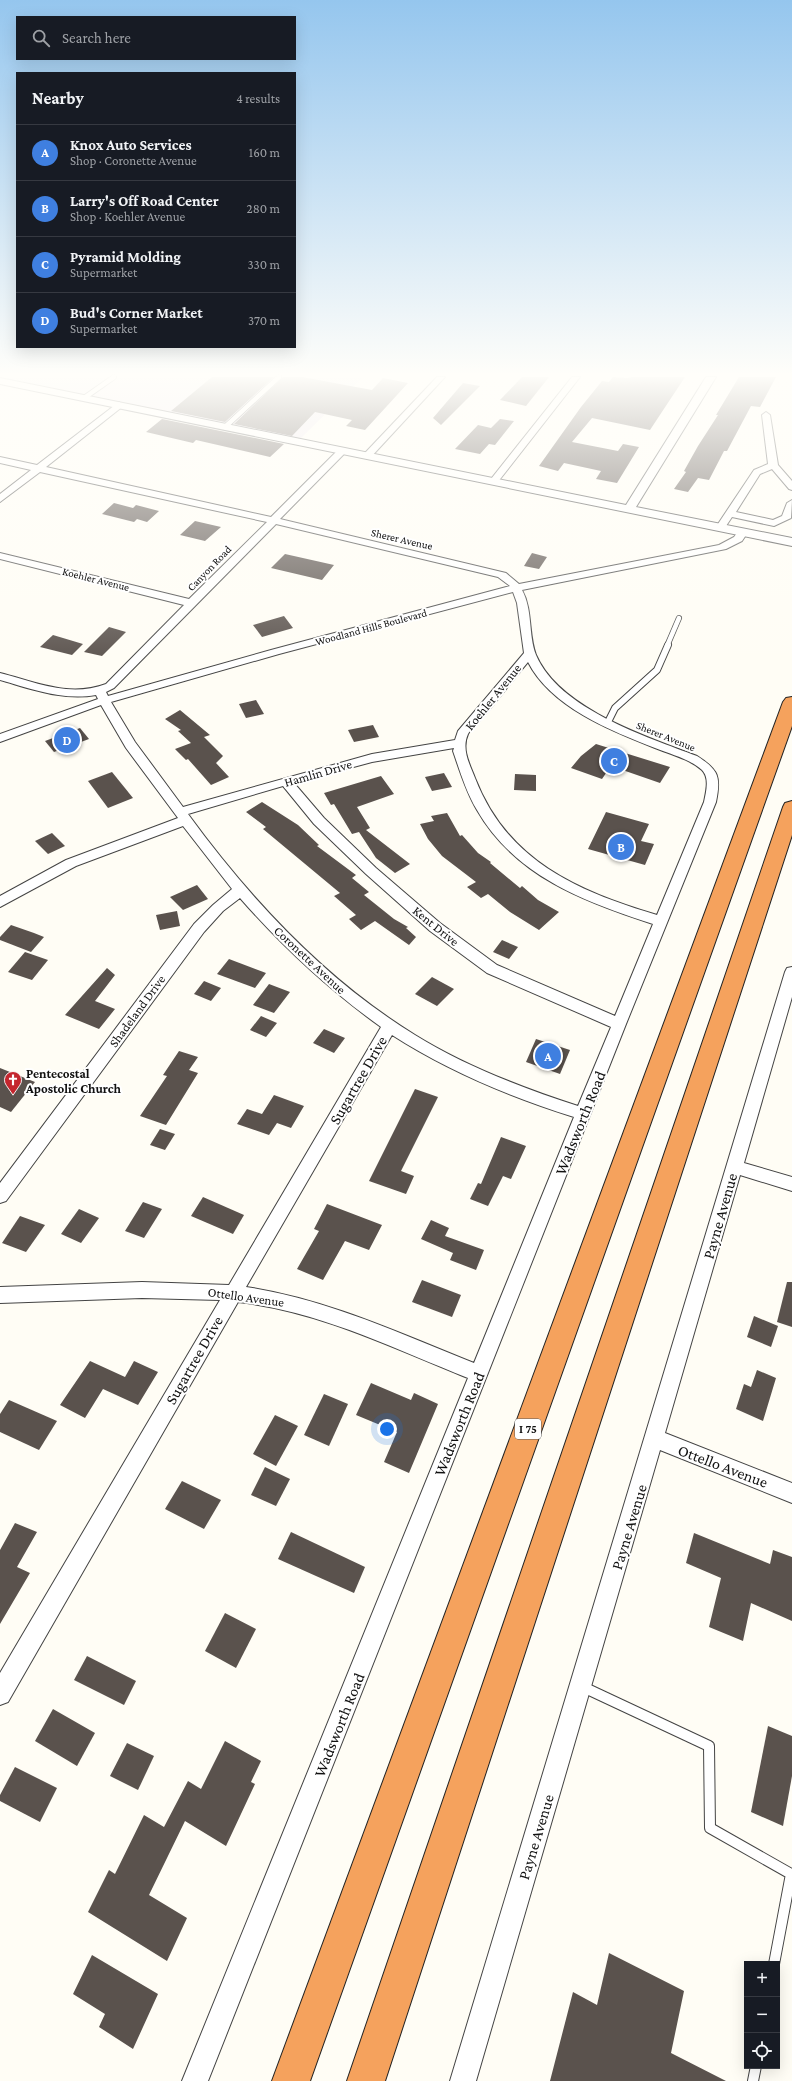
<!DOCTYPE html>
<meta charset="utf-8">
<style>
body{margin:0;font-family:"Crimson Pro",serif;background:#20242c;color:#f1f3f6}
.controls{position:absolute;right:12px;bottom:12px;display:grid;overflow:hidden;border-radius:0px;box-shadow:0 4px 16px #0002}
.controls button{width:36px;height:36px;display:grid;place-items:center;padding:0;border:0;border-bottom:1px solid #363941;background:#171b24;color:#f1f3f6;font:20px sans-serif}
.you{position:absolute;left:387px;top:1429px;width:14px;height:14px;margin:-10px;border:3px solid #fff;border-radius:50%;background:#1a73e8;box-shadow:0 0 0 6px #1a73e833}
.badge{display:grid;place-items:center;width:26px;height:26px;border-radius:50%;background:#d93025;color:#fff;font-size:13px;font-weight:700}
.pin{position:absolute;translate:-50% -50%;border:2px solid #fff;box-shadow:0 1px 4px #0006}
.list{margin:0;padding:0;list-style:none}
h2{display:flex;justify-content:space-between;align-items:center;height:52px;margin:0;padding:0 16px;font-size:17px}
h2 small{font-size:13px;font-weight:400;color:#9ea1a6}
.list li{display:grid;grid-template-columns:26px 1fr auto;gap:12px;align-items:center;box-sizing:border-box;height:56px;padding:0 16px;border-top:1px solid #363941}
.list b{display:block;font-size:15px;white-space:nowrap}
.list p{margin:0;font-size:13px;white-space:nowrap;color:#9ea1a6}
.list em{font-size:13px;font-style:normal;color:#9ea1a6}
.icon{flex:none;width:22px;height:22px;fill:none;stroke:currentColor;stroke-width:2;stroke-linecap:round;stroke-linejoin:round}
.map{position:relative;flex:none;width:792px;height:2081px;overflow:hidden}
.search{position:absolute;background:#171b24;box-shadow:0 4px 16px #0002;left:16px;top:16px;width:280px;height:44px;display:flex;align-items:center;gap:10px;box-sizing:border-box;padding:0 14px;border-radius:0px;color:#9ea1a6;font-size:15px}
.panel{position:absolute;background:#171b24;box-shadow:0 4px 16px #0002;left:16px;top:72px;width:280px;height:276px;border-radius:0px}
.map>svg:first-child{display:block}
.industrial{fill:#eee6ef}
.building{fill:#5a524d}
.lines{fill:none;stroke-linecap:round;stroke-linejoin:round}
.service-far2-casing{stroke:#444;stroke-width:6}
.service-far1-casing{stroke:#444;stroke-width:8}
.service-casing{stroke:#444;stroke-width:12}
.minor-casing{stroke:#444;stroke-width:2}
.tertiary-casing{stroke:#444;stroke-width:2}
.motorway-casing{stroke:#222;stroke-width:2}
.service-far2{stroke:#fff;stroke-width:4.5}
.service-far1{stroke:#fff;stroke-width:6}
.service{stroke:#fff;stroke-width:10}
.minor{fill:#fff;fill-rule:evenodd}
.tertiary{fill:#fff;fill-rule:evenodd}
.motorway{fill:#f5a25d;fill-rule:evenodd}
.labels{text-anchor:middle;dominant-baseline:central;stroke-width:4;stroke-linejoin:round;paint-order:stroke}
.far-street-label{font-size:11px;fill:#111;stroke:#fff}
.shield{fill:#fff;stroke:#585858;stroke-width:1}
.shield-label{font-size:12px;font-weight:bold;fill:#111}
.street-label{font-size:13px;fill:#111;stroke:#fff}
.poi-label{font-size:13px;font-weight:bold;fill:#111;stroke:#fff;text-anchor:start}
.near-street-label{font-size:16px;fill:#111;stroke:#fff}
</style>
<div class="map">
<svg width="792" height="2081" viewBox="0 0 792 2081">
<rect width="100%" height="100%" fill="#fffdf5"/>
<path class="industrial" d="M0,377H363L300,439L0,379Z"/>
<g class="building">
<path d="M212,377H274L225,422L171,411Z"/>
<path d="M283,377H302L372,390L383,378L408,383L365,430L346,426L352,420L315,412L292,436L234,424Z"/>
<path d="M522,377H549L526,406L500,400Z"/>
<path d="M613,377L627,378L632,377H685L650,430L592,418L572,442L618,451L623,444L639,447L617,483L596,479L601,471L564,463L558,471L539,466L581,407L602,381L609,382Z"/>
<path d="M739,377H776L760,407L751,406L727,451H724L709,480L698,478L688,492L674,489L686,472L684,471L698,446L718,415H716Z"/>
<path d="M463,383L480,386L441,425L433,418Z"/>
<path d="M162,419L284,444L270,457L196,440L193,443L146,432Z"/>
<path d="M500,419L514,421L495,445L489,444L480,454L455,449L478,425L491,428Z"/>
<path d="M114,503L133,508L136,505L159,511L147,522L137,519L134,522L102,514Z"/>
<path d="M195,521L221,527L205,541L180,535Z"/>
<path d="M532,553L547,557L539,569L524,566Z"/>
<path d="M285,554L334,565L322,580L271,568Z"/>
<path d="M284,616L293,628L262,637L253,625Z"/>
<path d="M109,627L126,632L102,656L84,652Z"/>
<path d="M53,635L83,644L72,655L40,647Z"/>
<path d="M256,700L264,714L246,718L239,704Z"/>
<path d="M180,710L210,735L204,737L223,756L216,763L229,777L211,785L188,759L186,760L175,749L191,743L178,731L181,730L165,719Z"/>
<path d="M373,725L379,737L354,742L348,730Z"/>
<path d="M80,728L89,739L54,752L45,741Z"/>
<path d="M596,744L670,767L660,783L611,766L602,779L571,768L581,756Z"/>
<path d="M112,772L133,798L108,808L88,781Z"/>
<path d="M444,773L452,787L432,791L425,777Z"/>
<path d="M515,774L536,775V791L514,790Z"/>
<path d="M381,776L394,794L357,807L370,828L366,830L410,864L395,873L376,858L359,832L352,834L334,804L331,805L324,793Z"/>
<path d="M262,802L298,825L319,845L317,846L356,875L352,878L369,892L364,895L394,919L408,927L406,928L416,937L409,945L375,921L361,930L349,919L356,915L334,896L340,893L263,829L266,827L246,812Z"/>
<path d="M606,812L649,824L641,841L654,844L645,865L588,849Z"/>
<path d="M447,813L460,836L462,835L478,853L491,862L490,863L520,888L522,886L538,900L559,912L539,930L510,912L488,894L481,898L467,887L476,882L442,856L428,839L420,824L434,821L431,816Z"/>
<path d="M52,833L65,846L48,854L35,841Z"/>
<path d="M197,885L208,899L183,910L170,897Z"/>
<path d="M177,911L180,926L160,930L156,915Z"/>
<path d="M11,925L34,933L44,937L31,952L0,940V937Z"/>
<path d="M502,940L518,947L509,959L493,952Z"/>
<path d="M25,952L48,960L32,980L8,972Z"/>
<path d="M229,959L266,973L255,988L217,974Z"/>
<path d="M107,968L115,975L95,1001L115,1009L99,1029L65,1015Z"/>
<path d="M432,977L454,989L437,1006L415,994Z"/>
<path d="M204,981L221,988L211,1001L194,994Z"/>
<path d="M269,984L290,992L274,1013L253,1005Z"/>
<path d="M261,1016L277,1023L266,1037L250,1030Z"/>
<path d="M324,1029L345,1038L334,1053L313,1043Z"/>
<path d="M536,1039L570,1050L560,1074L526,1062Z"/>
<path d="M179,1051L198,1057L189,1070L198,1073L166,1125L140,1116L167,1076L163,1075Z"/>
<path d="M0,1068L35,1082L11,1112L0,1107Z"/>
<path d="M415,1089L438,1097L401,1171L414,1176L406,1194L369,1181Z"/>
<path d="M274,1095L304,1106L291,1128L277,1123L269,1135L237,1124L247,1109L262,1114Z"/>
<path d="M160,1129L175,1134L165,1150L150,1145Z"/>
<path d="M501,1137L526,1146L511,1179L503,1176L488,1206L470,1199L478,1183L481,1184Z"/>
<path d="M203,1197L244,1215L233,1234L191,1216Z"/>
<path d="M143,1202L162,1209L144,1238L125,1231Z"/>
<path d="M327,1204L382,1225L369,1250L345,1241L323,1280L297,1269L319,1231L314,1229Z"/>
<path d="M79,1209L99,1218L81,1243L61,1234Z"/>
<path d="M20,1216L45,1225L26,1252L2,1243Z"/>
<path d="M431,1220L449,1228L445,1236L484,1250L476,1270L450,1260L453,1253L421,1239Z"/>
<path d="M422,1280L461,1295L452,1317L412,1302Z"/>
<path d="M787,1282H792V1327L777,1322Z"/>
<path d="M754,1316L778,1326L771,1347L747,1337Z"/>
<path d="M90,1361L125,1377L134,1361L158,1372L138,1405L103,1389L85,1418L60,1405Z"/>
<path d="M757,1370L776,1378L763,1421L736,1409L744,1384L751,1387Z"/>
<path d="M371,1383L411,1400L414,1393L438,1404L409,1473L384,1462L397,1432L356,1415Z"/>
<path d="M324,1394L348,1404L329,1446L304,1435Z"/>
<path d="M9,1400L57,1421L39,1450L0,1432V1414Z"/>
<path d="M275,1415L298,1426L276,1466L253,1454Z"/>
<path d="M265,1467L290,1479L276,1506L251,1495Z"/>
<path d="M182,1481L221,1500L204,1529L165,1509Z"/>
<path d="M15,1523L37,1532L17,1567L30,1573L0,1624V1550Z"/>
<path d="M291,1532L365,1567L354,1593L278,1559Z"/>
<path d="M694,1533L770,1564L773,1550L792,1557V1621L751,1603L743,1641L709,1627L721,1578L686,1563Z"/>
<path d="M225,1613L256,1629L236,1668L205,1651Z"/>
<path d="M87,1656L136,1681L124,1705L74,1680Z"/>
<path d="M53,1709L95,1733L77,1766L35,1741Z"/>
<path d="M768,1726L792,1736V1776L783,1826L751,1812Z"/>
<path d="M225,1741L261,1761L251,1782L255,1784L226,1846L185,1821L149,1895L187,1918L167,1961L88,1912L109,1870L115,1874L144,1815L164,1827L188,1781L201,1789Z"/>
<path d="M127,1743L154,1756L138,1790L110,1776Z"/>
<path d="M15,1767L57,1788L40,1822L0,1801V1795Z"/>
<path d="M609,1953L684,1991L671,2053L726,2081H550L573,1992L597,2005Z"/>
<path d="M92,1955L158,1994L133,2049L99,2027L105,2014L73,1994Z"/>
</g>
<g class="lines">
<defs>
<g id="service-far2">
<path d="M84,398L114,377"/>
<path d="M225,427L279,377"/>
<path d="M667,646L679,618"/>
</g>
<path id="service-far1" d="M607,724L615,708L657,670L668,645"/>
<g id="service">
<path d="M583,1687L709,1746L710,1828L791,1874L774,1964"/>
<path d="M753,2081L756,2066"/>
</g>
<g id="minor">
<path d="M437,377H445L370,458H364V454Z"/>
<path d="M572,377H580L497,483H491V479Z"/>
<path d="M119,402L123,405L122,407L46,467L271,517L339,449H345V453L280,519L506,573L519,584L719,545L734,537L739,530H747L748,532L742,541L726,549L522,590C533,610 528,634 536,655C559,709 647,737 697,756C719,770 721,777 716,802L626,1024L208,2081H182L468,1378C393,1348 319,1311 238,1302L8,1702L0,1705V1673L220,1300L142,1298L0,1303V1287L142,1282L229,1285L381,1027C328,989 282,946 240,898L223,911L204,932L6,1201L0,1203V1183L194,924L213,905L232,889L183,826L76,866L0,907V896L66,860L178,818L126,748L101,705L0,742V734L98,699L96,695C63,701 32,689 0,680V673C36,682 69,698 106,684L184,605L0,559V553L189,599L267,522L40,472L0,502V494L31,470L0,463V457L37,465ZM276,524L498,577L510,586L271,650L108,696L106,692L114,688ZM513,592L517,603L524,653L458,731L455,740L372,754L183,807L135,742L111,702L279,654ZM528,662C551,707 611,731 655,748C670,754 690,759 702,770C710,778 706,792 704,802L657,915C577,891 507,861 475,778C470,765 461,749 468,734C471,728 479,721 484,716C499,698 513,680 528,662ZM454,748L453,751C460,771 466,792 477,810C515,876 584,902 653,924L615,1016L497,965L440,923L376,868L324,818L294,783L372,762ZM283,786L314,824L366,874L430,931L487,973L611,1027L578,1106C522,1088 465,1066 415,1035C324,979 250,899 188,814ZM392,1035C448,1071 510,1097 574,1117L474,1363C399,1333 326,1299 246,1287Z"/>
<path d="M766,412L770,415L778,465L792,481V490L789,489L772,469L760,474L736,512L773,520L782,516L787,503L792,500L791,518L774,526L732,517L724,529H718L716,527L754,470L768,464L762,415Z"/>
<path d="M792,967V997L744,1163L792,1177V1191L740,1175L665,1433L792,1483V1503L660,1450L476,2081H450L785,972L787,968Z"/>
</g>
<path id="tertiary" d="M706,377H716L636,507L792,538V546L0,384V378L626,505Z"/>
<g id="motorway">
<path d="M792,697V726L310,2081H272L783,702L786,698Z"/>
<path d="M792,801V835L385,2081H347L783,807L785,803Z"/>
</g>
</defs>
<use href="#service-far2" class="service-far2-casing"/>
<use href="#service-far1" class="service-far1-casing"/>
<use href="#service" class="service-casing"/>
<use href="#minor" class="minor-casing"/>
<use href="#tertiary" class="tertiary-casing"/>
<use href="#motorway" class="motorway-casing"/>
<use href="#service-far2" class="service-far2"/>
<use href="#service-far1" class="service-far1"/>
<use href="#service" class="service"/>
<use href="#minor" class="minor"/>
<use href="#tertiary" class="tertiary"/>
<use href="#motorway" class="motorway"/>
</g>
<linearGradient id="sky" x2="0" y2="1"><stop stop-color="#95c6ee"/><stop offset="0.56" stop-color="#fffefa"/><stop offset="1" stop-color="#fffefa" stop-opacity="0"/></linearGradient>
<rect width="792" height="668" fill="url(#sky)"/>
<defs>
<symbol id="church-pin" viewBox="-11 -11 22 30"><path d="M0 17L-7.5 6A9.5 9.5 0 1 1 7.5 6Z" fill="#c4262e" stroke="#fff"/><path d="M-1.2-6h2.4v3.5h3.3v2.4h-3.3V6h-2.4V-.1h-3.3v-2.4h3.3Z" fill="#fff"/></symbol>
</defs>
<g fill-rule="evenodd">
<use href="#church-pin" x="3" y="1070" width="20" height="27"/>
</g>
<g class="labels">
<g class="far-street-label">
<text transform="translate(402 539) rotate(13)">Sherer Avenue</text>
<text transform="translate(209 568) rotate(-46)">Canyon Road</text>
<text transform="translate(96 579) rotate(14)">Koehler Avenue</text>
<text transform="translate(371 627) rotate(-15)">Woodland Hills Boulevard</text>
<text transform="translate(666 736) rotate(22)">Sherer Avenue</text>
</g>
<rect class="shield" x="515" y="1419" width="26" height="20" rx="3"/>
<g class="shield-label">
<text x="528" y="1429">I 75</text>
</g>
<g class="street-label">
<text transform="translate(493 697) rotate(-51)">Koehler Avenue</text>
<text transform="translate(318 773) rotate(-16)">Hamlin Drive</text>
<text transform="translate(436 926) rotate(39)">Kent Drive</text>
<text transform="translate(310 960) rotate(43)">Coronette Avenue</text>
<text transform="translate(137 1011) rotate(-54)">Shadeland Drive</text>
<text transform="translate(246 1297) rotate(8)">Ottello Avenue</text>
</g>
<g class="poi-label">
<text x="26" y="1073">Pentecostal<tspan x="26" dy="15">Apostolic Church</tspan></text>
</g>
<g class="near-street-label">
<text transform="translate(358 1080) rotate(-60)">Sugartree Drive</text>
<text transform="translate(580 1123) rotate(-68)">Wadsworth Road</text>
<text transform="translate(720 1216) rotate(-74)">Payne Avenue</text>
<text transform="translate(194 1360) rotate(-60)">Sugartree Drive</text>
<text transform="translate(459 1424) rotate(-68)">Wadsworth Road</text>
<text transform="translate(723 1466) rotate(21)">Ottello Avenue</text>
<text transform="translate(629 1527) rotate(-73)">Payne Avenue</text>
<text transform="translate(339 1725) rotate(-68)">Wadsworth Road</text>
<text transform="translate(536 1837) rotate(-73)">Payne Avenue</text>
</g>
</g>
</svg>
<div class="controls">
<button>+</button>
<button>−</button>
<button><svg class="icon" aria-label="locate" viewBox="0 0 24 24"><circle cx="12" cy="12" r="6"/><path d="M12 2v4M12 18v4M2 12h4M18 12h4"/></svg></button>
</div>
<div class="you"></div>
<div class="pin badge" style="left:548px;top:1056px;background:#3f7fe0">A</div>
<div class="pin badge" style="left:621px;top:847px;background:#3f7fe0">B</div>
<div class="pin badge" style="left:614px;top:761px;background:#3f7fe0">C</div>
<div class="pin badge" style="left:67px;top:740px;background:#3f7fe0">D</div>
<div class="search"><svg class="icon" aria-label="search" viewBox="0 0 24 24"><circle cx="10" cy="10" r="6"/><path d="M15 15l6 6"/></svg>Search here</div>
<section class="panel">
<h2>Nearby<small>4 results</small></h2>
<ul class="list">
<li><span class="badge" style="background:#3f7fe0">A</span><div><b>Knox Auto Services</b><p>Shop · Coronette Avenue</p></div><em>160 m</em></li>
<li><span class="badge" style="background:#3f7fe0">B</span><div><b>Larry's Off Road Center</b><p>Shop · Koehler Avenue</p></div><em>280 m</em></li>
<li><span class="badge" style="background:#3f7fe0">C</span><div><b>Pyramid Molding</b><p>Supermarket</p></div><em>330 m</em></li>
<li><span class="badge" style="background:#3f7fe0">D</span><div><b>Bud's Corner Market</b><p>Supermarket</p></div><em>370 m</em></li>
</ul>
</section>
</div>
